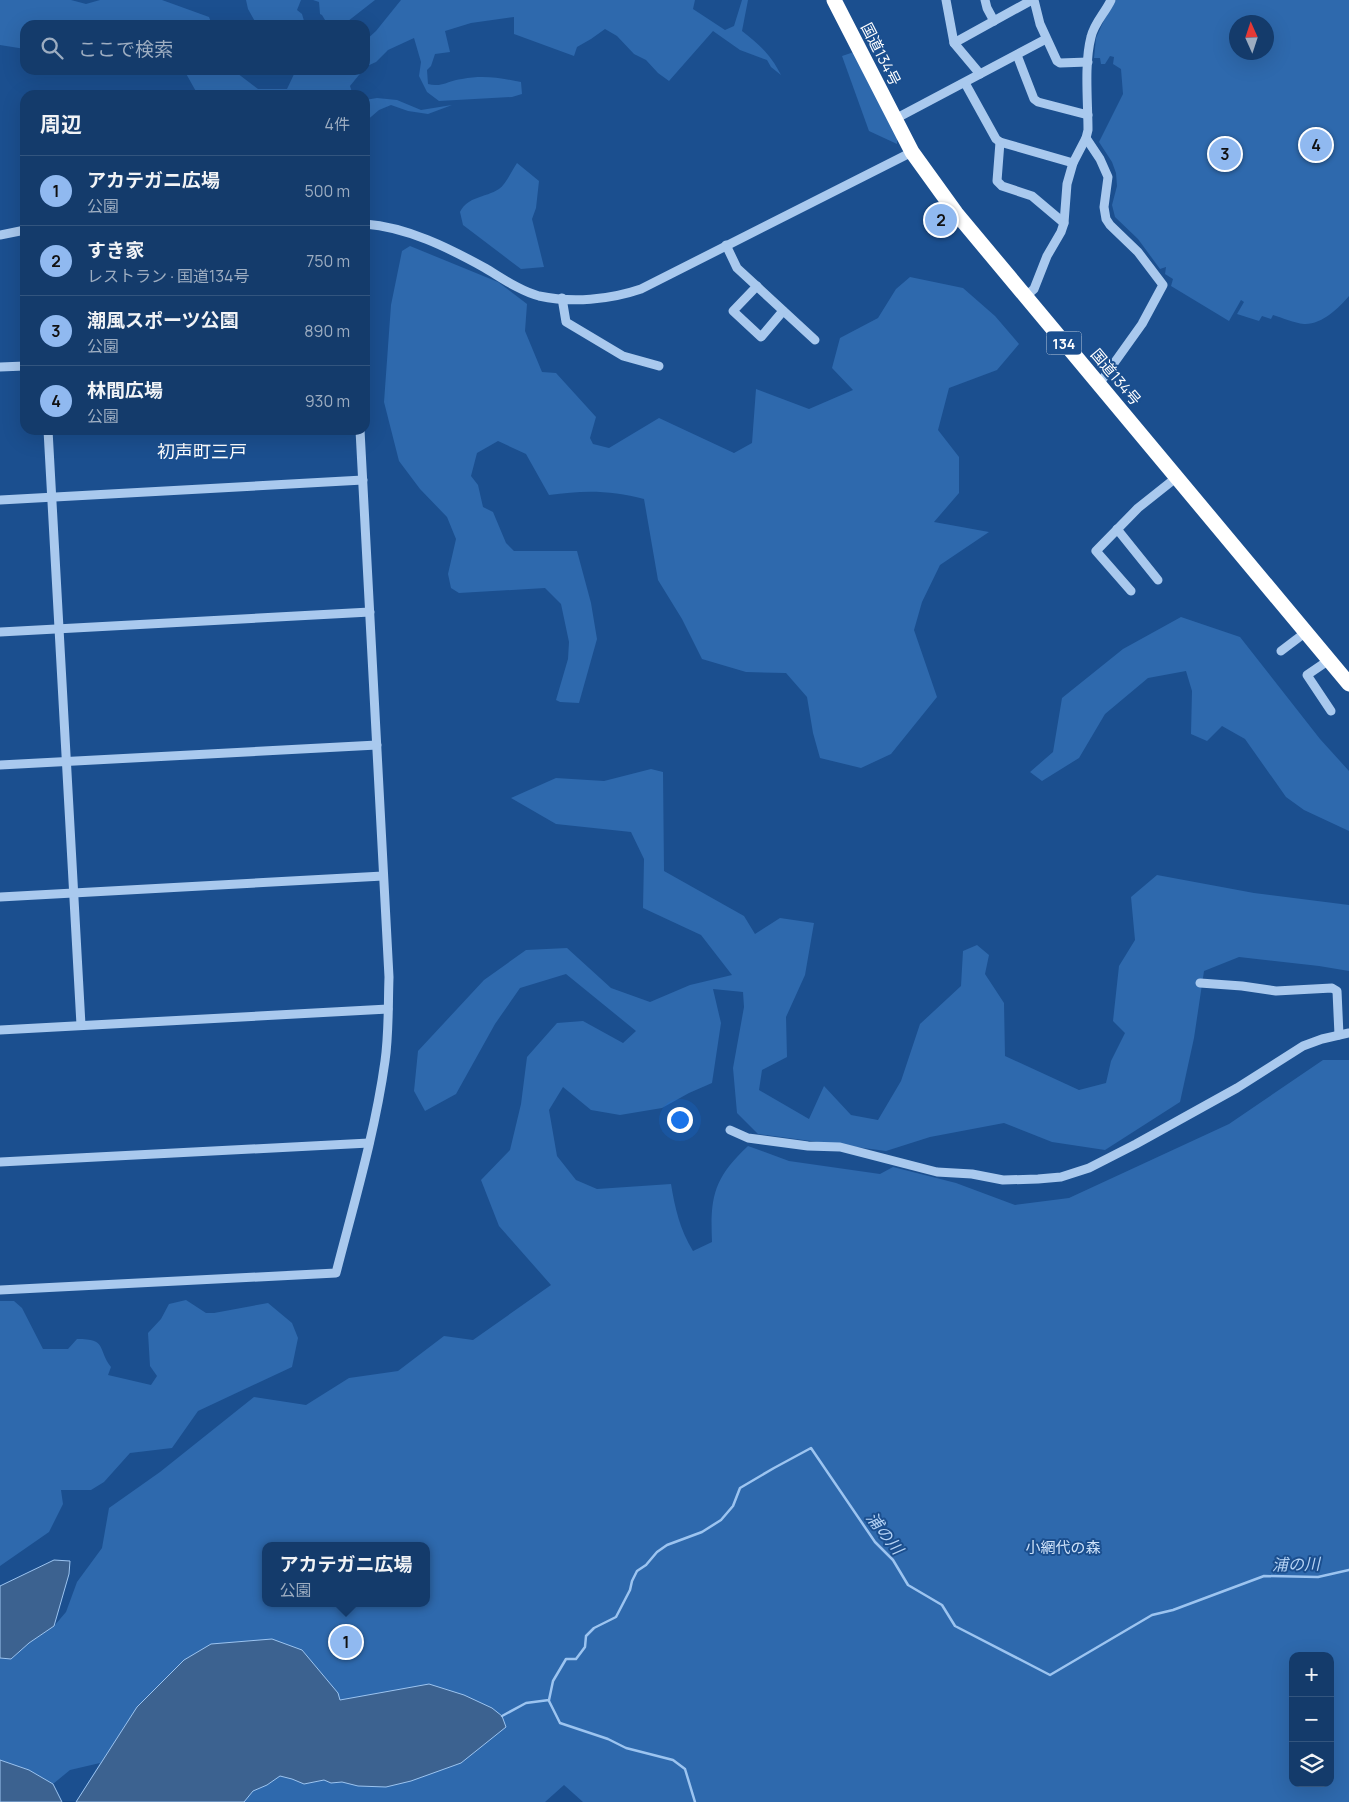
<!DOCTYPE html>
<html lang="ja">
<meta charset="utf-8">
<style>
body{margin:0;font-family:Manrope,"Noto Sans JP",sans-serif;background:#214673;color:#f1f3f6}
.controls{position:absolute;right:15px;bottom:15px;display:grid;overflow:hidden;border-radius:10px;box-shadow:0 5px 20px #0002}
.controls button{width:45px;height:45px;display:grid;place-items:center;padding:0;border:0;border-bottom:1px solid #33557e;background:#143b6b;color:#f1f3f6;font:25px sans-serif}
.compass{position:absolute;left:1229px;top:15px;width:45px;height:45px;border-radius:50%;background:#143b6b;box-shadow:0 5px 20px #0002;rotate:357deg}
.you{position:absolute;left:679px;top:1119px;width:18px;height:18px;margin:-12px;border:4px solid #fff;border-radius:50%;background:#1a73e8;box-shadow:0 0 0 8px #1a73e833}
.badge{display:grid;place-items:center;width:32px;height:32px;border-radius:50%;background:#90b9f0;color:#111;font-size:16px;font-weight:700}
.pin{position:absolute;translate:-50% -50%;border:2px solid #fff;box-shadow:0 1px 5px #0006}
.popup{position:absolute;left:262px;top:1542px;width:168px;height:65px;box-sizing:border-box;display:grid;place-content:center;border-radius:10px;background:#143b6b;filter:drop-shadow(0 1px 4px #0005);font-size:16px;white-space:nowrap;color:#9dadc1}
.popup b{font-size:19px;color:#f1f3f6}
.popup::after{content:'';position:absolute;left:50%;top:100%;margin-left:-10px;border:10px solid transparent;border-top-color:#143b6b}
.list{margin:0;padding:0;list-style:none}
h2{display:flex;justify-content:space-between;align-items:center;height:65px;margin:0;padding:0 20px;font-size:21px}
h2 small{font-size:16px;font-weight:400;color:#9dadc1}
.list li{display:grid;grid-template-columns:32px 1fr auto;gap:15px;align-items:center;box-sizing:border-box;height:70px;padding:0 20px;border-top:1px solid #33557e}
.list b{display:block;font-size:19px;white-space:nowrap}
.list p{margin:0;font-size:16px;white-space:nowrap;color:#9dadc1}
.list em{font-size:16px;font-style:normal;color:#9dadc1}
.icon{flex:none;width:28px;height:28px;fill:none;stroke:currentColor;stroke-width:2;stroke-linecap:round;stroke-linejoin:round}
.map{position:relative;flex:none;width:1349px;height:1802px;overflow:hidden}
.search{position:absolute;background:#143b6b;box-shadow:0 5px 20px #0002;left:20px;top:20px;width:350px;height:55px;display:flex;align-items:center;gap:12px;box-sizing:border-box;padding:0 18px;border-radius:15px;color:#9dadc1;font-size:19px}
.panel{position:absolute;background:#143b6b;box-shadow:0 5px 20px #0002;left:20px;top:90px;width:350px;height:345px;border-radius:15px}
.map>svg:first-child{display:block}
.green{fill:#2e69ad;fill-rule:evenodd}
.water{fill:#3c6290;stroke:#9cc4f0}
.lines{fill:none;stroke-linecap:round;stroke-linejoin:round}
.stream{stroke:#9cc4f0;stroke-width:2.5}
.minor{stroke:#a9c9ee;stroke-width:9}
.highway{stroke:#fff;stroke-width:15}
.labels{text-anchor:middle;dominant-baseline:central;stroke-width:4;stroke-linejoin:round;paint-order:stroke}
.shield{fill:#1b4f8f;stroke:#bbcadd;stroke-width:1}
.shield-label{font-size:14px;font-weight:bold;fill:#fff}
.street-label{font-size:15px;fill:#fff;stroke:#1b4f8f}
.park-label{font-size:15px;fill:#cfe3fa;stroke:#1b4f8f}
.water-label{font-size:16px;font-style:italic;fill:#b5d3f5;stroke:#1b4f8f}
.quarter-label{font-size:18px;fill:#fff;stroke:#1b4f8f}
</style>
<div class="map">
<svg width="1349" height="1802" viewBox="0 0 1349 1802">
<rect width="100%" height="100%" fill="#1b4f8f"/>
<g class="green">
<path d="M0,0H71L86,4L100,0H162L209,17L212,25H25V49L0,45Z"/>
<path d="M246,0H301L297,10L302,14L304,21L298,23L297,25H257L248,9Z"/>
<path d="M313,0H375L343,25H323L325,20L322,15L320,14L319,2Z"/>
<path d="M401,0H695L693,9L725,30L734,26L742,0H748L742,31C760,45 771,55 781,75L771,67L767,60L740,50L713,31L669,81L658,73L646,60L634,54L617,36L605,29L591,39L577,47L574,56L514,34V17L471,23L445,31L450,52L435,54L431,66L427,70L428,84C441,88 450,80 462,79C484,75 500,78 521,82L522,94L512,97L439,101L427,92L419,76L421,62L414,38L388,50L376,62L365,67V41L376,31Z"/>
<path d="M1116,0H1349V296C1339,308 1321,325 1304,324C1294,323 1283,318 1273,315L1271,319L1262,316L1259,321L1237,314L1244,302L1241,300L1229,321L1171,286L1173,279L1165,274L1166,267L1160,269L1138,239L1115,217L1112,205L1117,186L1116,173L1112,162L1099,142L1123,94L1121,69L1113,64L1114,57L1110,56L1105,64H1101L1100,58H1094L1096,38L1105,18ZM1236,22H1266V52H1236Z"/>
<path d="M854,52L897,137V144L869,131L842,56Z"/>
<path d="M184,70H233L258,89H287L295,72L309,70H363L350,86L353,95H198Z"/>
<path d="M377,98L397,100L421,110L452,105L428,114L408,111L391,105L379,110L365,122V100Z"/>
<path d="M517,163L539,181L536,208L532,219L544,267L521,269L463,225L460,212C468,196 485,198 499,189C506,184 512,170 517,163Z"/>
<path d="M410,246L498,282L527,304L525,331L542,372L556,373L596,417L590,438L593,444L609,448L659,418L734,453L752,443L756,389L809,409L853,390L832,368L840,338L878,318L896,289L910,277L963,288L995,316L1019,344L997,370L949,388L938,430L959,457V493L934,522L989,532L940,565L922,602L914,630L937,697L891,754L861,768L820,758L813,733L807,697L786,673L746,672L702,659L682,619L658,580L644,499C611,490 583,490 549,495L526,454L498,441L477,453L471,476L478,485L483,507L493,512L506,543L514,551H577L591,603L597,639L579,703L560,702L556,700L568,659L569,642L561,604L545,588L459,593L451,588L448,574L456,539L447,517L420,489L399,461L384,402L391,305L402,251Z"/>
<path d="M1181,617L1240,637L1320,739L1349,771V831L1304,810L1286,797L1245,739L1222,726L1207,741L1191,734L1192,691L1186,671L1148,678L1105,714L1079,758L1042,781L1030,772L1053,752L1062,698L1123,649Z"/>
<path d="M651,769L663,772L664,871L744,916L755,934L780,918L814,923L805,975L786,1017L787,1057L762,1070L759,1090L809,1119L824,1086L851,1115L878,1120L901,1081L920,1024L961,986L963,951L977,945L989,955L985,974L1004,1003L1005,1056L1079,1090L1106,1083L1111,1061L1125,1033L1113,1021L1119,966L1135,940L1131,897L1157,875L1254,893L1349,905V971L1319,966L1239,957L1204,971L1194,1038L1180,1102L1105,1150L1052,1142L1004,1123L930,1137L886,1151L758,1134L737,1113L733,1068L744,1007L743,992L713,989L721,1023L712,1083L689,1093L662,1108L620,1115L591,1110L563,1087L549,1110L557,1156L576,1180L597,1189L671,1184C675,1208 680,1230 693,1251L712,1242C710,1196 714,1178 748,1146L789,1161L880,1174L893,1167L956,1183L1015,1205L1069,1198L1229,1124L1323,1060H1349V1802H583L564,1785L545,1802H76L100,1763L70,1770L53,1784L29,1770L0,1760V1658L11,1659L29,1643L54,1626L66,1612L77,1582L102,1548L109,1508L160,1472L254,1397L306,1405L349,1378L398,1371L444,1336L473,1340L551,1285L499,1226L481,1180L510,1150L521,1104L527,1057L557,1023L583,1021L623,1043L636,1031L566,974L520,988L495,1024L456,1094L425,1111L414,1091L418,1051L484,980L526,950L567,948L611,988L650,1002L690,985L732,975L701,935L643,908L644,859L631,832L556,824L511,798L556,778L604,781ZM266,1546H426V1603H266ZM1293,1656H1330V1783H1293Z"/>
<path d="M186,1300L206,1313H214L268,1303L292,1323L298,1338L292,1367L198,1411L172,1448L130,1453L104,1482L91,1490H61L63,1504L49,1532L0,1566V1301H14L22,1308L43,1349H68L77,1339C108,1339 97,1349 111,1367L108,1375L151,1385L157,1376L150,1366L148,1333L161,1319L169,1304Z"/>
</g>
<g class="water">
<path d="M54,1560L70,1561L69,1574L54,1626L29,1643L11,1659L0,1658V1586Z"/>
<path d="M272,1639L302,1650L338,1693L340,1700L429,1684L464,1695L492,1708L502,1716L506,1727L461,1763L411,1781L386,1787L358,1786L342,1782L331,1783L324,1780L304,1784L292,1779L280,1776L267,1785L253,1791L244,1802H76L137,1707L184,1660L211,1644Z"/>
<path d="M0,1760L29,1770L53,1784L62,1802H0Z"/>
</g>
<g class="lines">
<g class="stream">
<path d="M549,1701L560,1723L608,1739L626,1748L673,1760L685,1769L695,1802"/>
<path d="M502,1716L526,1703L549,1700L553,1681L566,1659H576L585,1647L586,1636L594,1628L616,1617L630,1590L632,1581L637,1571L646,1565L657,1552L667,1545L702,1532L721,1520L733,1506L740,1488L774,1468L811,1448L875,1542L893,1560L908,1585L942,1605L955,1626L1050,1675L1152,1615L1173,1610L1264,1576L1318,1577L1349,1570"/>
</g>
<g class="minor">
<path d="M946,0L954,43L980,74"/>
<path d="M985,0L987,8L994,21"/>
<path d="M1034,0L1040,24L1057,61L1060,63L1088,62"/>
<path d="M954,43L1032,0"/>
<path d="M1017,55L1034,99L1038,102L1088,115"/>
<path d="M965,83L996,139L1000,142L1073,163"/>
<path d="M895,119L1046,39"/>
<path d="M1086,138L1100,159L1108,177L1104,207L1106,219L1110,225L1138,252L1163,285L1142,324L1102,380L1099,382"/>
<path d="M1000,142L997,181L1002,186L1032,196L1064,223"/>
<path d="M365,224C407,227 449,248 485,268C502,278 520,291 539,296C572,303 609,300 641,289L912,152"/>
<path d="M0,235L25,230"/>
<path d="M726,245L737,268L815,340"/>
<path d="M757,286L733,311L761,337L783,311"/>
<path d="M1026,296L1034,289L1047,256L1061,232L1064,223L1067,184L1073,163L1086,138L1088,130C1088,102 1084,64 1091,37C1094,23 1105,13 1111,0"/>
<path d="M562,298L566,322L623,356L659,366"/>
<path d="M0,367L25,366"/>
<path d="M48,430L81,1025"/>
<path d="M0,500L363,480"/>
<path d="M1117,529L1158,580"/>
<path d="M1131,591L1096,551L1138,508L1177,477"/>
<path d="M0,632L370,612"/>
<path d="M1281,651L1306,632"/>
<path d="M1329,660L1307,675L1331,711"/>
<path d="M0,765L377,745"/>
<path d="M0,897L383,876"/>
<path d="M1200,983L1242,986L1276,991L1332,988L1337,991L1339,1035"/>
<path d="M0,1030L388,1009"/>
<path d="M730,1130L748,1138L808,1146L840,1147L937,1172L972,1174L1003,1180L1038,1179L1061,1177L1089,1168L1136,1144L1237,1088L1303,1046L1322,1039L1349,1033"/>
<path d="M0,1162L369,1143"/>
<path d="M0,1290L336,1273C354,1203 375,1133 385,1061C389,1033 388,1005 389,977L360,430"/>
</g>
<path class="highway" d="M834,0L912,152L956,213L1349,684"/>
</g>
<g class="labels">
<rect class="shield" x="1046.5" y="331.5" width="35" height="23" rx="4"/>
<g class="shield-label">
<text x="1064" y="343">134</text>
</g>
<g class="street-label">
<text transform="translate(881 54) rotate(63)">国道134号</text>
<text transform="translate(1116 377) rotate(50)">国道134号</text>
</g>
<g class="park-label">
<text x="1063" y="1547">小網代の森</text>
</g>
<g class="water-label">
<text transform="translate(885 1533) rotate(52)">浦の川</text>
<text transform="translate(1296 1564) rotate(-1)">浦の川</text>
</g>
<g class="quarter-label">
<text x="202" y="451">初声町三戸</text>
</g>
</g>
</svg>
<div class="controls">
<button>+</button>
<button>−</button>
<button><svg class="icon" aria-label="layers" viewBox="0 0 24 24"><path d="M12 4l9 5-9 5-9-5zM3 14l9 5 9-5"/></svg></button>
</div>
<svg class="compass" viewBox="-18 -18 36 36"><path d="M0-13l5 13h-10z" fill="#e53935"/><path d="M0 13l5-13h-10z" fill="#9dadc1"/></svg>
<div class="you"></div>
<div class="pin badge" style="left:346px;top:1642px">1</div>
<div class="popup"><b>アカテガニ広場</b>公園</div>
<div class="pin badge" style="left:941px;top:220px">2</div>
<div class="pin badge" style="left:1225px;top:154px">3</div>
<div class="pin badge" style="left:1316px;top:145px">4</div>
<div class="search"><svg class="icon" aria-label="search" viewBox="0 0 24 24"><circle cx="10" cy="10" r="6"/><path d="M15 15l6 6"/></svg>ここで検索</div>
<section class="panel">
<h2>周辺<small>4件</small></h2>
<ul class="list">
<li><span class="badge">1</span><div><b>アカテガニ広場</b><p>公園</p></div><em>500 m</em></li>
<li><span class="badge">2</span><div><b>すき家</b><p>レストラン · 国道134号</p></div><em>750 m</em></li>
<li><span class="badge">3</span><div><b>潮風スポーツ公園</b><p>公園</p></div><em>890 m</em></li>
<li><span class="badge">4</span><div><b>林間広場</b><p>公園</p></div><em>930 m</em></li>
</ul>
</section>
</div>
